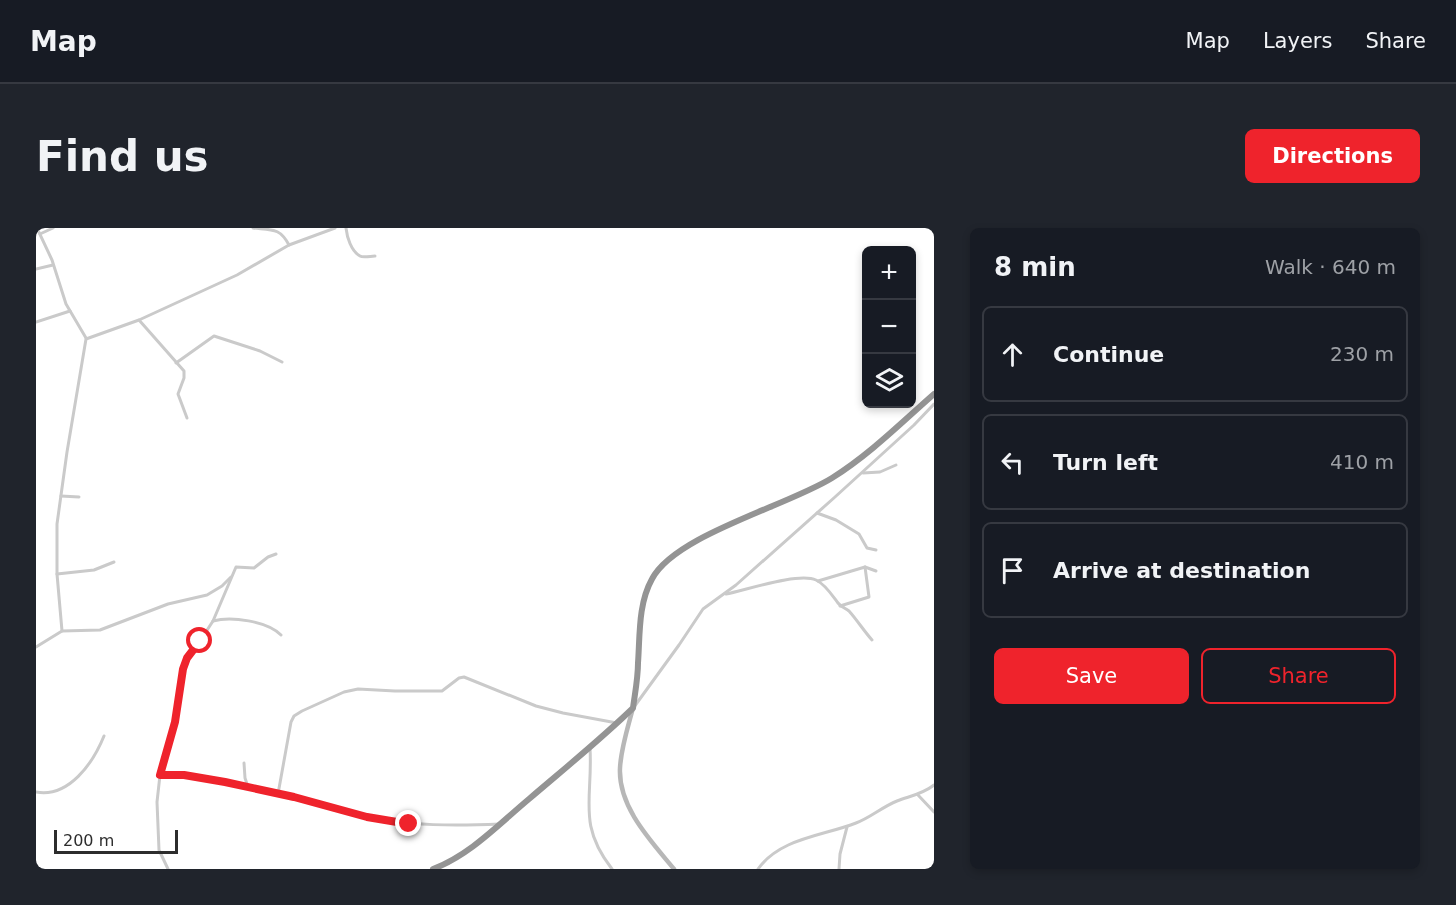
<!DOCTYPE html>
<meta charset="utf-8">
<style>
body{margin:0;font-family:"DejaVu Sans",sans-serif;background:#20242c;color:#f1f3f6}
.controls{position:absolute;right:18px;top:18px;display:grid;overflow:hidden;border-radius:9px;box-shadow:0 3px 9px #0003}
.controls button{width:54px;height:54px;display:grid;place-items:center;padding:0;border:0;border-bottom:2px solid #363941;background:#171b24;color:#f1f3f6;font:30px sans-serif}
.scale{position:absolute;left:18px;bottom:15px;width:124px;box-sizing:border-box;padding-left:6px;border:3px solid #2d2d2d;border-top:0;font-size:16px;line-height:21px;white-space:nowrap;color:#2d2d2d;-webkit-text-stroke:4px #fff;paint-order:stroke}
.stop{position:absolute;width:18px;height:18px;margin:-14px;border:4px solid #ef232c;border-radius:50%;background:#fff}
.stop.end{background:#ef232c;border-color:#fff;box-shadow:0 2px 6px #0008}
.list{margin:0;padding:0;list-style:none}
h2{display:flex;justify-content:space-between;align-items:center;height:78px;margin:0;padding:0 24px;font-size:26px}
h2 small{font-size:20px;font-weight:400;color:#9ea1a6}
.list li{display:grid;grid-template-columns:39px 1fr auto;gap:18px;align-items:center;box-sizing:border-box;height:96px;margin:0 12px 12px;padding:0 12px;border:2px solid #363941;border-radius:9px}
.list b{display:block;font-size:22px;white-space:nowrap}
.list em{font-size:20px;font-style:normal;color:#9ea1a6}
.actions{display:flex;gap:12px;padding:18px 24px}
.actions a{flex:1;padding:14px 0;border:2px solid #ef232c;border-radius:9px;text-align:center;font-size:21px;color:#ef232c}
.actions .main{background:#ef232c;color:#fff}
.icon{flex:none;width:33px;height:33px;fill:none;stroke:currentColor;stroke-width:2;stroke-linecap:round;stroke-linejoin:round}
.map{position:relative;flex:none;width:898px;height:641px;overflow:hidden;border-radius:9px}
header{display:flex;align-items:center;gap:36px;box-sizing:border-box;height:84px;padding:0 30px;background:#171b24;border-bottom:2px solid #363941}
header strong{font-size:28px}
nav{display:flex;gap:33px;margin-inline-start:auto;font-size:21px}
.intro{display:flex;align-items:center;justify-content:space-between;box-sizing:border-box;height:144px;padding:0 36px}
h1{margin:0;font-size:42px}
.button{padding:15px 27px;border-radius:9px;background:#ef232c;color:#fff;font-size:21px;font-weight:700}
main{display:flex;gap:36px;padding:0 36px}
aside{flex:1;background:#171b24;border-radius:9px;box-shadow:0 3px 9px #0003}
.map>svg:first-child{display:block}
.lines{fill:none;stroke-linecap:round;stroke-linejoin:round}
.street{stroke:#cacaca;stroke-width:3}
.secondary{stroke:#b7b7b7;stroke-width:4.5}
.highway{stroke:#949494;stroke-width:6}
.route{stroke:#ef232c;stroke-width:8}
</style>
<header>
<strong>Map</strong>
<nav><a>Map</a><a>Layers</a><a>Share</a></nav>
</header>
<div class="intro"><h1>Find us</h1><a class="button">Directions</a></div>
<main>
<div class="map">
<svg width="898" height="641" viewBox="0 0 898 641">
<rect width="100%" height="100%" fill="#fff"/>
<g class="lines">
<g class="street">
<path d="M1,0L16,32L30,76L50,110"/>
<path d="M217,0C237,2 244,0 253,17"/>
<path d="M310,0C311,9 315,23 324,28C327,30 335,28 339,28"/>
<path d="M4,6L17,0"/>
<path d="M0,41L17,37"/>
<path d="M103,92L148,143V150L142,166L151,190"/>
<path d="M0,94L34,83"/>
<path d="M140,135L178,108L224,123L246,134"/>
<path d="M827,245L844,244L860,237"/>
<path d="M25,268L43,269"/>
<path d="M781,285L800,292L823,306L831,320L840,322"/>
<path d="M21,346L58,342L78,334"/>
<path d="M782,353L829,339L840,343"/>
<path d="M690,366C710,362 763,344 780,352C789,356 796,367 802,375C805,379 809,380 813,383C821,392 828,403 836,412"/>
<path d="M804,378L833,369L829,339"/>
<path d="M177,393C195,388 231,393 245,407"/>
<path d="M26,403L64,402L132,376L171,367L186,358L195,349"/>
<path d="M0,419L26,403L21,346V296L31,224L50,111L103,92L201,47L253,17L299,0"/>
<path d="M598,479L643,417L667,381L700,357L799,269L878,197L898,176"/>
<path d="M554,520C557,571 541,596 576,641"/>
<path d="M208,535L209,550L212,559"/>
<path d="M124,547L137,504L149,436L177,393L200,339L218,340L232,329L240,326"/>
<path d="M0,564C33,570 57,535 68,508"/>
<path d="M242,566L255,494L258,488L266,483L308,464L322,461L359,463H406L423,450L428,449L500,478L527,485L581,495"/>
<path d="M882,567L898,584"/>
<path d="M132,641L123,622L121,574L124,547C195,547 263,574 331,589C375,598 419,598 464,596"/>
<path d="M722,641C744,610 787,608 820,595C834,590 846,579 861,573C874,568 887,566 898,557"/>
<path d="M803,641L804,626L811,599"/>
</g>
<path class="secondary" d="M597,480C592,499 585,520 584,540C582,579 615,613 638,641"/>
<path class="highway" d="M397,641C434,627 463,596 493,571C528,541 564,512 597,480C599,465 602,450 602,435C604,408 602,376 616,351C639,307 751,278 796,250C833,227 865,195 898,166"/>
</g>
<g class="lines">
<path class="route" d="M164,413L151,430L147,441L139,494L124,547H148L189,554L258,569L331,589L373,596"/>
</g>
</svg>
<div class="controls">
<button>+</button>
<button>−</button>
<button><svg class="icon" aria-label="layers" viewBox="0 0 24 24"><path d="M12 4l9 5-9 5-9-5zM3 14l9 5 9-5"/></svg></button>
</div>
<div class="scale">200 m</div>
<div class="stop" style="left:164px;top:413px"></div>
<div class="stop end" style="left:373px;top:596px"></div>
</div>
<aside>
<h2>8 min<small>Walk · 640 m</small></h2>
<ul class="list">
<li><svg class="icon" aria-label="ahead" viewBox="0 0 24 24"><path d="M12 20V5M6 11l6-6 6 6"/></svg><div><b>Continue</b></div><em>230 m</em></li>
<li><svg class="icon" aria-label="left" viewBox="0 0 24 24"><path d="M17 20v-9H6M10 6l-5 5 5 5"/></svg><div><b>Turn left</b></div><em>410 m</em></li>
<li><svg class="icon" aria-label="arrive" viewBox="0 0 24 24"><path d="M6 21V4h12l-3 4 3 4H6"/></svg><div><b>Arrive at destination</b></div></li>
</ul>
<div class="actions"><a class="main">Save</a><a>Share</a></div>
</aside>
</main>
